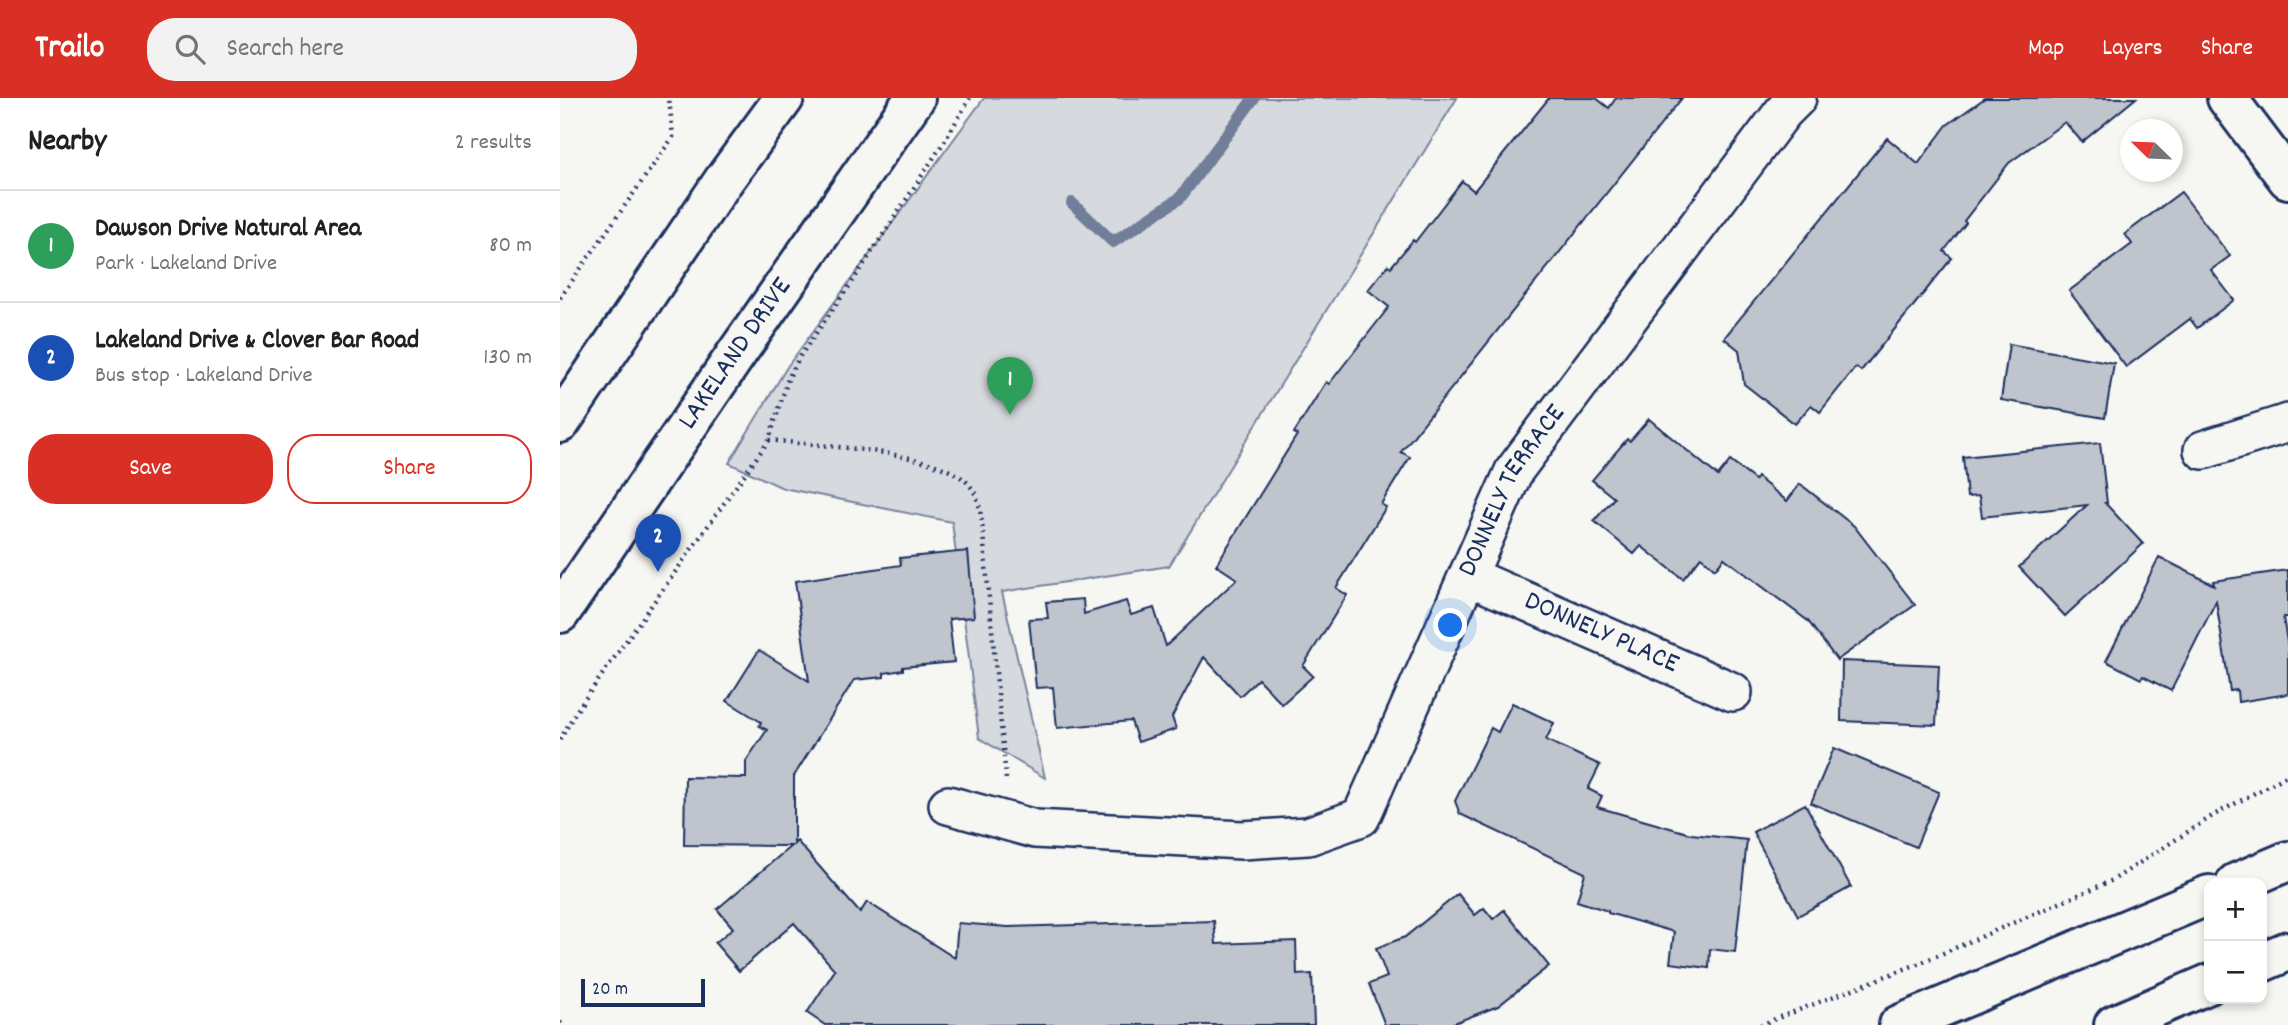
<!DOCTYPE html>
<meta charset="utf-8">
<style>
body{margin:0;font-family:Dekko,sans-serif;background:#f2f2f2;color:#202124}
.controls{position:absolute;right:21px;bottom:21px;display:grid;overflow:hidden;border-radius:14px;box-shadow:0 4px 10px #0003}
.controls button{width:63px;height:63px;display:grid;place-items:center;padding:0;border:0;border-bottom:2px solid #e0e0e0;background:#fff;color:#202124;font:35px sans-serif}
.compass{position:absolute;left:1560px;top:21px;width:63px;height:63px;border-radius:50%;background:#fff;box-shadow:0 4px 10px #0003;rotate:293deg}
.scale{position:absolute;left:21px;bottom:18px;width:124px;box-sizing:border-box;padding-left:7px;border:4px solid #1b2f5e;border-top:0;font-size:19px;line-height:24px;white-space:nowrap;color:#1b2f5e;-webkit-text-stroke:5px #f6f6f2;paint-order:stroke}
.you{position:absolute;left:891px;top:528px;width:24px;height:24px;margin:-18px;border:5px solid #fff;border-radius:50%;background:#1a73e8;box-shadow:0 0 0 10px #1a73e833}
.badge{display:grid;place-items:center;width:46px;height:46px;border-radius:50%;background:#d93025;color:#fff;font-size:23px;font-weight:700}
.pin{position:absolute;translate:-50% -58px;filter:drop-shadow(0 2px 4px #0008)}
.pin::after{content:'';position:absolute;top:37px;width:24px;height:21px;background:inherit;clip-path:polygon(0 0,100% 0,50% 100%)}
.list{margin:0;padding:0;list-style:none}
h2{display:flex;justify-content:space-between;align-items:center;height:91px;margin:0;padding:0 28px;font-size:30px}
h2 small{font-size:23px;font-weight:400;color:#757577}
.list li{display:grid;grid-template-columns:46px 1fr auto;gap:21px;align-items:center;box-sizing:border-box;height:112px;padding:0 28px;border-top:2px solid #e0e0e0}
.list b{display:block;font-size:26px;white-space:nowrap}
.list p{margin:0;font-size:23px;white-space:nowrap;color:#757577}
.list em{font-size:23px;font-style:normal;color:#757577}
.actions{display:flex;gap:14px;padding:21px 28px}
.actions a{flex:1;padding:16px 0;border:2px solid #d93025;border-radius:28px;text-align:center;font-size:24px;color:#d93025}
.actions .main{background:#d93025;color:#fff}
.icon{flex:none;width:38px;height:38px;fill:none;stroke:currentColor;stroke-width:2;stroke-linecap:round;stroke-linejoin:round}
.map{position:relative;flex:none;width:1728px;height:927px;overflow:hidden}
header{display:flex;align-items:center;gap:42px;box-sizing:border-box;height:98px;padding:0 35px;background:#d93025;color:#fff}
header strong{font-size:33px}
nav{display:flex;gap:38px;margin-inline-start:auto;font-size:24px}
.search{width:490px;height:63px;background:#f2f2f2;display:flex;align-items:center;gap:18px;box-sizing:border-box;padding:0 24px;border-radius:28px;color:#757577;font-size:26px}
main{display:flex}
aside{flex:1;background:#fff}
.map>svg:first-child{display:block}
.green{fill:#d6d9dd;stroke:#78849e;stroke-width:2}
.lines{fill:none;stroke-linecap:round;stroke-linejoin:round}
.stream{stroke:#717e99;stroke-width:12}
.building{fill:#c0c4cd;stroke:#1b2f5e;stroke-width:2}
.street-casing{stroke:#1b2f5e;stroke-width:42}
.secondary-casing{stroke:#1b2f5e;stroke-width:44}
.path{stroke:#1b2f5e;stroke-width:4.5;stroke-dasharray:2 5;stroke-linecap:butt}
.street{stroke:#f6f6f2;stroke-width:37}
.secondary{stroke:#f6f6f2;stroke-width:38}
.labels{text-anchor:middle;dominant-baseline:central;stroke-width:6;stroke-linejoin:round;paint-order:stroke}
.street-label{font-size:28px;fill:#1b2f5e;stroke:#f6f6f2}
</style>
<header>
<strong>Trailo</strong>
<div class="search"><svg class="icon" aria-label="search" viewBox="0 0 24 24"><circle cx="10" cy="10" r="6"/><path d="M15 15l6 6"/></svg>Search here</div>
<nav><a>Map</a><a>Layers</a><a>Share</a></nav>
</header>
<main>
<aside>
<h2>Nearby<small>2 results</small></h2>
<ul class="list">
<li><span class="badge" style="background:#2e9e5b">1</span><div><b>Dawson Drive Natural Area</b><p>Park · Lakeland Drive</p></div><em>80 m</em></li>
<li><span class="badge" style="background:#1a4fb4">2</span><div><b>Lakeland Drive &amp; Clover Bar Road</b><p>Bus stop · Lakeland Drive</p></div><em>130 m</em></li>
</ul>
<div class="actions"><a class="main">Save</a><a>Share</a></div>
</aside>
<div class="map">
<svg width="1728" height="927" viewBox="0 0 1728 927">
<rect width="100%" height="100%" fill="#f6f6f2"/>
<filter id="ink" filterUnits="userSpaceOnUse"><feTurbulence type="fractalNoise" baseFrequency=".0143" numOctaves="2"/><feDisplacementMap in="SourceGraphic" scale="14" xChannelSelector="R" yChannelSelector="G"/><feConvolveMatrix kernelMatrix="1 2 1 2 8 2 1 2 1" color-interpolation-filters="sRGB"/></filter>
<g filter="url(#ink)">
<path class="green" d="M424,0H897L609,468L442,494L485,680L419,640L392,424L223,390L169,365L227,269Z"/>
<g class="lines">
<path class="stream" d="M512,105L553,144L620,100L694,0"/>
</g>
<g class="building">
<path d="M989,0H1036L1049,10L1056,0H1122L841,354L850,359L821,406L826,409L776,490L787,497L743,568L753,578L722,606L698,581L680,598L644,559L612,619L616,631L578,644L571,623L497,630L493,589L476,590L469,521L488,520L486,504L523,501L524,516L566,503L571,517L594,510L606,548L677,481L656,467L737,337L734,335L766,284L769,286L829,209L808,192L828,167L831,169L853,142L855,144L902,83L914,93Z"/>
<path d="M1425,0H1576L1522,44L1505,24L1449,65L1404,123L1406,125L1384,153L1392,160L1301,273L1296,269L1260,314L1251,307L1235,326L1184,286L1179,252L1164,240L1327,40L1358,66L1387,27Z"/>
<path d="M1621,94L1670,158L1651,172L1674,202L1637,230L1630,221L1566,269L1509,193L1572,146L1565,136Z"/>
<path d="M1449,246L1554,265L1545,320L1441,302Z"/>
<path d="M1089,321L1158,378L1170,363L1195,382L1197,379L1227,403L1240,386L1294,428L1355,507L1277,562L1248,523L1164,460L1155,471L1141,459L1123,481L1081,448L1074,456L1034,423L1054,400L1032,382L1067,341L1070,343Z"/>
<path d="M1540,345L1547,405H1545L1583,446L1505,518L1459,469L1527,407L1422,419L1419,398L1407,399L1403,359Z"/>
<path d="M408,453L414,519L389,521L394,564L343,569V572L324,575V579L294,582L234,678V746L237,743L300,815L307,804L395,860L398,825L448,829L654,823L656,846L736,843L737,877L752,876L754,927H265L247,915L275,872L234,825L179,873L155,845L173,830L157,811L231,748L124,747L125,679L186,680V663L207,632L199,628L201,624L167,603L199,552L249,583L235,483L341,467L340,460Z"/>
<path d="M1599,459L1654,487L1653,483L1728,472V519H1723L1728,550V596L1678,604L1677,592L1670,593L1656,503L1611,593L1583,578L1581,581L1546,563Z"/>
<path d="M1282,563L1379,567L1376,627L1281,623Z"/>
<path d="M952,605L994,625L986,642L1040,667L1028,691L1042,698L1037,709L1131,736L1187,742L1175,854L1150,851L1149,870L1110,865L1114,834L1048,815V813L1017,803L1025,775L900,716L895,703L931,630L938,634Z"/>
<path d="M1274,650L1379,694L1356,749L1251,705Z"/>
<path d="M1245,706L1291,789L1238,818L1193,734Z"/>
<path d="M898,796L915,817L924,810L933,821L944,812L989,868L938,908L889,927H825L809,886L827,879L816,850L845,839Z"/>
</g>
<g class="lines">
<defs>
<g id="street">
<path d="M1643,352L1728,325"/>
<path id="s1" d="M908,478L1173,594"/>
<path id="s2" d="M388,707L475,731L682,742L748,738L801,719L954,373L1223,14L1237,0"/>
</g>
<g id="secondary">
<path d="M1667,0L1728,81"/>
<path d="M0,325L164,82L224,0"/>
<path id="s3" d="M0,515L177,255L355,0"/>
<path d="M1676,785L1728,763"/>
<path d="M1702,864L1728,853"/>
<path d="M1339,927L1649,797"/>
<path d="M1554,927L1649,886"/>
</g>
</defs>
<use href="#street" class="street-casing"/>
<use href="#secondary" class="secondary-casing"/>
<g class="path">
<path d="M0,200L113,39L109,0"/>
<path d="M209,342C254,348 385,352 411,389C419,400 420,412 422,425L446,681"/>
<path d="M0,642L15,615L209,342L228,281L240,258L290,187L384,44L410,0"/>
<path d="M0,924L2,927"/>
<path d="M1200,927L1360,865L1553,782L1654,717L1728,677"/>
</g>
<use href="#street" class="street"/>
<use href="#secondary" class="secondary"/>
</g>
</g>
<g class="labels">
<g class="street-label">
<text stroke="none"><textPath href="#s3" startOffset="313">LAKELAND DRIVE</textPath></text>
<text stroke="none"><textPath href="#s2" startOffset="780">DONNELY TERRACE</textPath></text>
<text stroke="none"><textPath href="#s1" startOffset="145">DONNELY PLACE</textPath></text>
</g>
</g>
</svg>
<div class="controls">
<button>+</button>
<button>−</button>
</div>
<svg class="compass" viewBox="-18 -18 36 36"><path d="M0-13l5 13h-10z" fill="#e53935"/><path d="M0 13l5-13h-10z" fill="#757577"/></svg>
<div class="scale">20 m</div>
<div class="you"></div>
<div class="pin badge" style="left:450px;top:317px;background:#2e9e5b">1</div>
<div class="pin badge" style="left:98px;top:474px;background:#1a4fb4">2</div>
</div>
</main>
